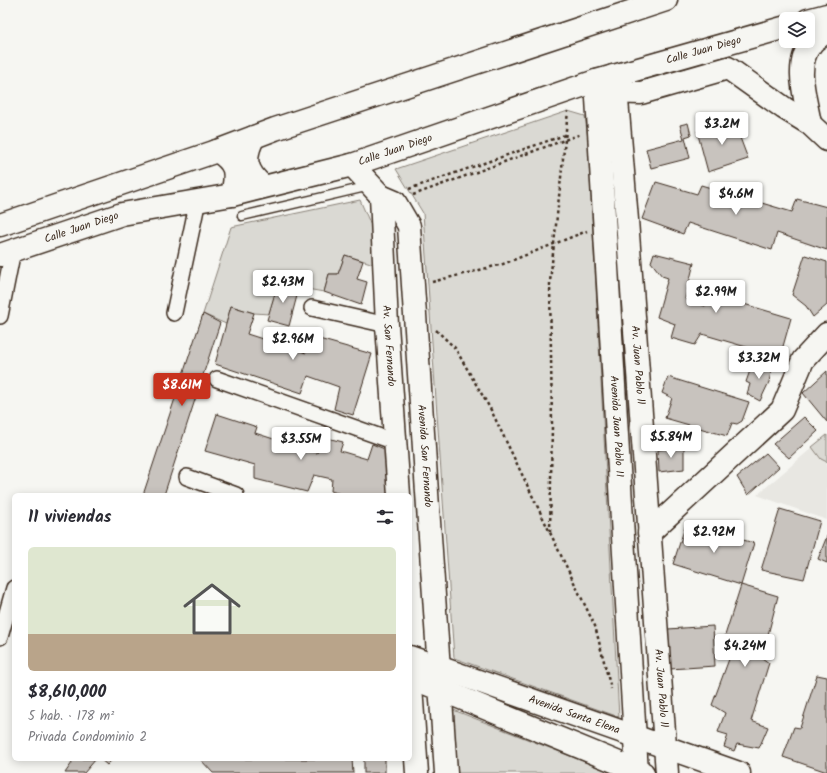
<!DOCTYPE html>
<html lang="es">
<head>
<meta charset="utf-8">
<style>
  body { margin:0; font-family:Kalam,sans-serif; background:#f2f2f3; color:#2b2b33; height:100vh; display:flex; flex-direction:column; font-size:15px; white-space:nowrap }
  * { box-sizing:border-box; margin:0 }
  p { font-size:13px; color:#7c7c81 }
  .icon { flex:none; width:22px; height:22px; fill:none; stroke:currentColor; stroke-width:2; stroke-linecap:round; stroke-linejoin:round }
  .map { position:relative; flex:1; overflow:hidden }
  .panel { position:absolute; left:12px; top:493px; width:400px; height:268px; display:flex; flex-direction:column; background:#fff; border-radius:6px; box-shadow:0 2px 10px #0003 }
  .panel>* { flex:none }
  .controls { position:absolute; left:779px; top:12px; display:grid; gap:8px }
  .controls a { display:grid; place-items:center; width:36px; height:36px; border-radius:6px; background:#fff; box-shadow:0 2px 10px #0003; font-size:20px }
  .price { position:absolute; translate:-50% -34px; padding:0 9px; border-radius:4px; background:#fff; color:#222; font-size:13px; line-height:26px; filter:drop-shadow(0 1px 2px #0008) }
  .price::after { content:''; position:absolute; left:50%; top:24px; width:12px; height:9px; margin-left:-6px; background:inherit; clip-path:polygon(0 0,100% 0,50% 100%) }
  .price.active { background:#c8321e; color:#fff }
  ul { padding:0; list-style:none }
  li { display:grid; align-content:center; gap:8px; height:212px; padding:0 16px }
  li span { display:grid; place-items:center; height:124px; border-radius:6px; color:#555 }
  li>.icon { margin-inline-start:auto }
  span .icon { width:72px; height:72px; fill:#fffc; stroke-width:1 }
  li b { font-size:17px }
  h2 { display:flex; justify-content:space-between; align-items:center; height:48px; padding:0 16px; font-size:17px }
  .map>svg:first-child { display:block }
  .built { fill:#e8e7e2 }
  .grass { fill:#dad9d3; stroke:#8a8278 }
  .building { fill:#c8c3be; stroke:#3b2a1e }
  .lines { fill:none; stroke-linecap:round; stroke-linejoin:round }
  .lane-casing { stroke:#3b2a1e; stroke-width:11 }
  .street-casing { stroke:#3b2a1e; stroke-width:18 }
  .secondary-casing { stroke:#3b2a1e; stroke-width:25 }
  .path { stroke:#3b2a1e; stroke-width:2.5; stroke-dasharray:3 3; stroke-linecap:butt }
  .lane { stroke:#f6f6f2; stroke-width:8 }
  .street { stroke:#f6f6f2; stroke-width:15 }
  .secondary { stroke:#f6f6f2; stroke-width:22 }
  .labels { text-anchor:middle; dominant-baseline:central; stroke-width:3; stroke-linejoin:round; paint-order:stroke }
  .street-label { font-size:11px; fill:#3b2a1e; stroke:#f6f6f2 }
</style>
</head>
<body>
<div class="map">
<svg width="827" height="773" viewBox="0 0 827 773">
  <rect width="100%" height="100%" fill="#f6f6f2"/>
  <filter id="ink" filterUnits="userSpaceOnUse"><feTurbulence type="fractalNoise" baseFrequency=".025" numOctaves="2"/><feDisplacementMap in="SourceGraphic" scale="8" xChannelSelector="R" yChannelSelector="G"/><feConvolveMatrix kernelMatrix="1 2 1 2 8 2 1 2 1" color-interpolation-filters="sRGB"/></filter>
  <g filter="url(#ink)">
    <!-- built -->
    <polygon class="built" points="827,435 827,520 757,495"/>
    <!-- grass -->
    <g class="grass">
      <polygon points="568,111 585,116 588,139 619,717 454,658 423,213 396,169"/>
      <polygon points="360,200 376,237 374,264 345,255 338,274 329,274 324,292 278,284 269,314 254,313 231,306 226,324 203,314 231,227"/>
      <polygon points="827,435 827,462 821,459 812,447"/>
      <polygon points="452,709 456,711 613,773 457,773"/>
    </g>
    <!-- building -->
    <g class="building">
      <polygon points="733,119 748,159 708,172 697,131"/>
      <polygon points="688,123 691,135 685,137 690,158 651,168 646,149 684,139 680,125"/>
      <polygon points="656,182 697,194 701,185 792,212 797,199 827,207 827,250 777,233 772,250 688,223 683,234 642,219"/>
      <polygon points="654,253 694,263 685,299 705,306 710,294 791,318 780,357 702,334 695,345 671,338 675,324 657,317 668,278 662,276 651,262"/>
      <polygon points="345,255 363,261 357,279 367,282 361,305 324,292 329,274 338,274"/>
      <polygon points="805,255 827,262 827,305 813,317 806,306 792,295"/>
      <polygon points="278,283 299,288 289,326 267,320"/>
      <polygon points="231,306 254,313 247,334 306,353 312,337 372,354 353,415 334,409 339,387 308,376 302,393 215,364"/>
      <polygon points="203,314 220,323 164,495 143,495"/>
      <polygon points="753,362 772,367 769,382 760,401 747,394 750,384 746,382"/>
      <polygon points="827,371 827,422 803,393"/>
      <polygon points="668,377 749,402 742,421 737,424 732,423 727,436 665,418 672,398 662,393"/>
      <polygon points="217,414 257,427 255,433 317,453 323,437 343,442 340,451 367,459 372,444 387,450 389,495 344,495 331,491 332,479 314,475 307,492 255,479 255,465 205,451"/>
      <polygon points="804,417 818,431 789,458 773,444"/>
      <polygon points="684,445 684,469 659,472 658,450"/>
      <polygon points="766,453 779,467 748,495 737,477"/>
      <polygon points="780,509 820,521 804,579 761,570"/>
      <polygon points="686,524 754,543 741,585 673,564"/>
      <polygon points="827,536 827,563 818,559"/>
      <polygon points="741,585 778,596 762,658 769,663 751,721 768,727 759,748 737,744 734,751 724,747 728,735 718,732 725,713 712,705 732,651 722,645"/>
      <polygon points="713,626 715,666 670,669 668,629"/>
      <polygon points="817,675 827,677 827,772 783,757 794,727 800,728"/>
      <polygon points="70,759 96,759 84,773 65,773 72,763"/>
      <polygon points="100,759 113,759 107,765"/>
      <polygon points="200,759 352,759 353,773 213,773"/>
      <rect x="364" y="759" width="21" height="14"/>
    </g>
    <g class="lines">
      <defs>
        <polyline id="lane" points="242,216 370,186"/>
        <g id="street">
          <polyline points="312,308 387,325"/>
          <polyline points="174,313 198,200"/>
          <polyline points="0,316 13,250"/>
          <polyline points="217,379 395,442"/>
          <polyline points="187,477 236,495"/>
          <polyline points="0,637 14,588"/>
        </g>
        <g id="secondary">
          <polyline points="808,20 827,15"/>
          <path id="s1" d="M613,76L617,100L627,220L667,773"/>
          <path id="s2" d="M596,81L637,773"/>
          <polyline points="602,92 641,93 728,68 784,108 810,124 827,140"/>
          <path d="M810,124C806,99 793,64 812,43C816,38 822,35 827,32"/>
          <path d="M254,137C243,157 245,171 263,186"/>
          <path d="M217,151C237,163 237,173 232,195"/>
          <path id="s3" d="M352,165L381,196L395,202L409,226L446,773"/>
          <path id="s4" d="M381,196L387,325L399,495"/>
          <polyline points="0,225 217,151 275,129 666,0"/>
          <path id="s5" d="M0,255L122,214L232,195L352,165L596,81L786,27"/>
          <polyline points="649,533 782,410 803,360 827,334"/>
          <path id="s6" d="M410,657L739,773"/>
          <polyline points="410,672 417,773"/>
          <polyline points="410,677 643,773"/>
        </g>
      </defs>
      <!-- lane casing -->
      <use href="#lane" class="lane-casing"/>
      <!-- street casing -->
      <use href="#street" class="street-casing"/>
      <!-- secondary casing -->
      <use href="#secondary" class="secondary-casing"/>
      <!-- path -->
      <g class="path">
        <polyline points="409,189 565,135"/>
        <polyline points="413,195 581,134"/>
        <polyline points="432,282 503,264 587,231"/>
        <polyline points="436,330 455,348 491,410 595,626 611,689"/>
        <polyline points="550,532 552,426 550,282 568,111"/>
      </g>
      <!-- lane -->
      <use href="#lane" class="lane"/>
      <!-- street -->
      <use href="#street" class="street"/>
      <!-- secondary -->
      <use href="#secondary" class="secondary"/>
    </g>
  </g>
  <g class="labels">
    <!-- street labels -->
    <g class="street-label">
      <text stroke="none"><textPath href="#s5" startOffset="734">Calle Juan Diego</textPath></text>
      <text stroke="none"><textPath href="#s5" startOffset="410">Calle Juan Diego</textPath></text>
      <text stroke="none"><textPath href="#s5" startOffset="86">Calle Juan Diego</textPath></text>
      <text stroke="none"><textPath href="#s4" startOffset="150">Av. San Fernando</textPath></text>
      <text stroke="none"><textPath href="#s1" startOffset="290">Av. Juan Pablo ll</textPath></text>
      <text stroke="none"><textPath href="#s2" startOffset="346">Avenida Juan Pablo II</textPath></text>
      <text stroke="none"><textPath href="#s3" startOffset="316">Avenida San Fernando</textPath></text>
      <text stroke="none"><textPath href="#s1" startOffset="614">Av. Juan Pablo ll</textPath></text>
      <text stroke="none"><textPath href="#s6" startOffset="174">Avenida Santa Elena</textPath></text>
    </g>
  </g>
</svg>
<div class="controls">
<a><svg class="icon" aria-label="layers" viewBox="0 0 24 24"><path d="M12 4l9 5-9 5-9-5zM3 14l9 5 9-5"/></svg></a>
</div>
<b class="price" style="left:722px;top:146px">$3.2M</b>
<b class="price" style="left:736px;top:216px">$4.6M</b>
<b class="price" style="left:283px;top:304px">$2.43M</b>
<b class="price" style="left:716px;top:314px">$2.99M</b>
<b class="price" style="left:293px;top:361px">$2.96M</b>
<b class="price" style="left:759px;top:380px">$3.32M</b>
<b class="price active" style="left:182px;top:407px">$8.61M</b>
<b class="price" style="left:671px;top:459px">$5.84M</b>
<b class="price" style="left:301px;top:461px">$3.55M</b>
<b class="price" style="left:714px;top:554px">$2.92M</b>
<b class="price" style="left:745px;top:668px">$4.24M</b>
<section class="panel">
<h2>11 viviendas<svg class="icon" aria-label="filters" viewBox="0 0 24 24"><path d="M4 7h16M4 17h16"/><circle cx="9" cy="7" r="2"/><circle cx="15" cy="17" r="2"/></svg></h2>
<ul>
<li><span style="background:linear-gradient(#dfe7d0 70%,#b9a48a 0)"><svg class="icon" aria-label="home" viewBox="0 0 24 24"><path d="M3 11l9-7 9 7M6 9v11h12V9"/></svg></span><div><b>$8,610,000</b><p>5 hab. · 178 m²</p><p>Privada Condominio 2</p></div></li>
</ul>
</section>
</div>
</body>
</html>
